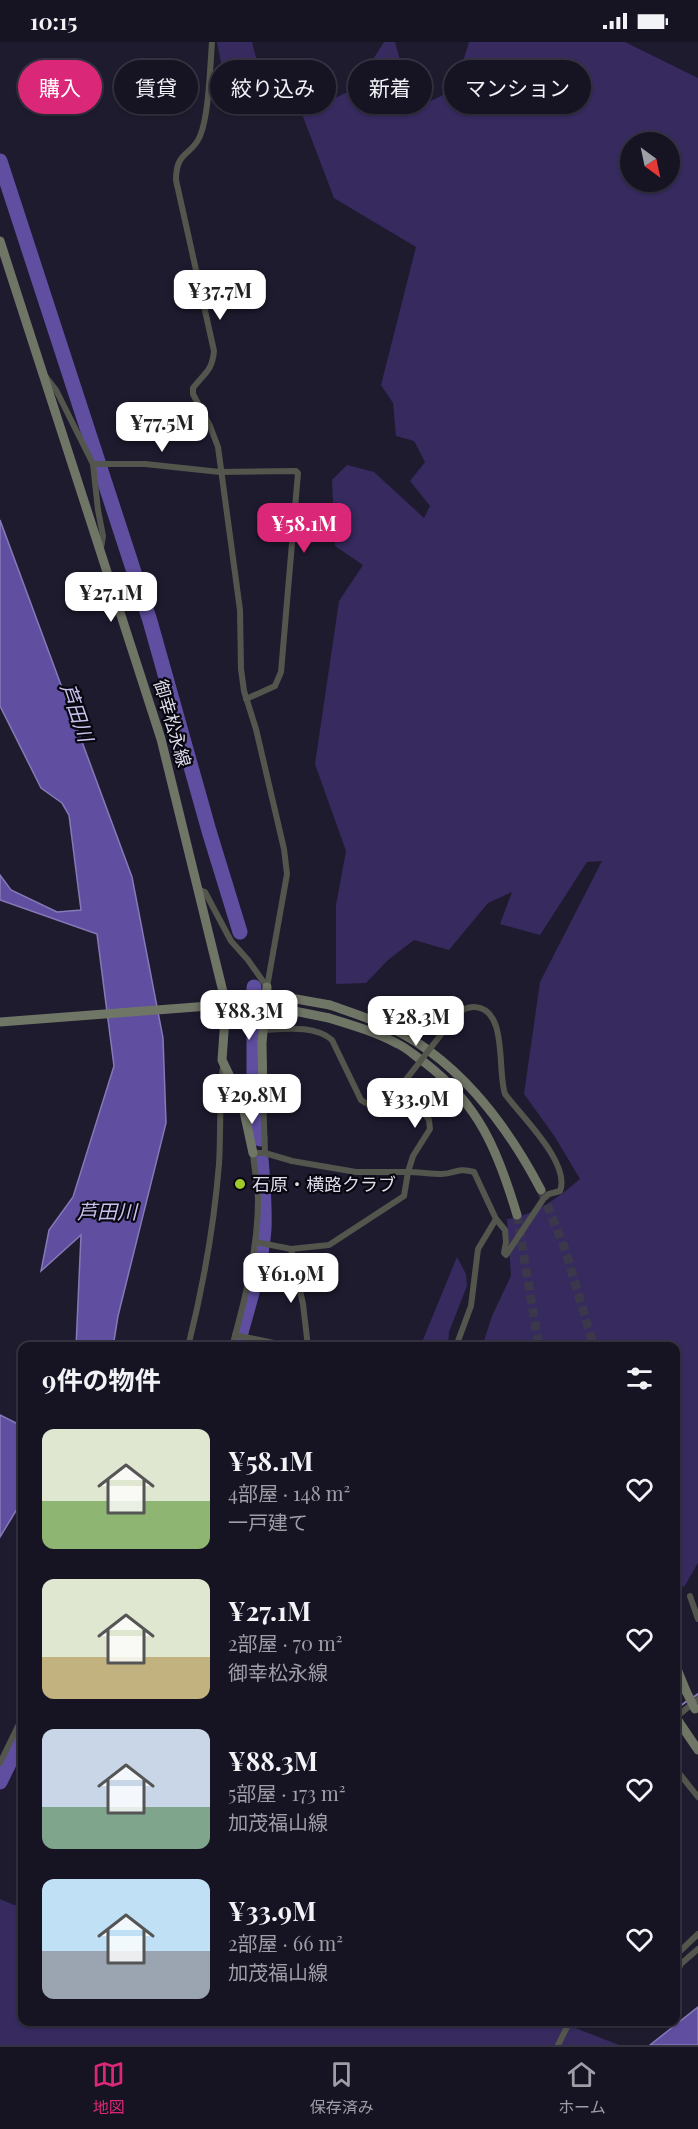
<!DOCTYPE html>
<html lang="ja">
<head>
<meta charset="utf-8">
<style>
  body { margin:0; font-family:"Playfair Display","Noto Sans JP",serif; background:#232130; color:#f1f3f6; height:100vh; display:flex; flex-direction:column; font-size:22px; white-space:nowrap }
  * { box-sizing:border-box; margin:0 }
  p { font-size:20px; color:#9e9ea6 }
  .icon { flex:none; width:33px; height:33px; fill:none; stroke:currentColor; stroke-width:2; stroke-linecap:round; stroke-linejoin:round }
  .map { position:relative; flex:1; overflow:hidden }
  .sheet { position:absolute; left:18px; top:1300px; width:662px; height:684px; display:flex; flex-direction:column; background:#161423; border-radius:12px; box-shadow:0 2px 4px #0004,0 0 0 2px #353341 }
  .sheet>* { flex:none }
  .banner { position:absolute; left:18px; top:18px; width:663px; height:54px; display:flex; gap:12px }
  .needle { width:39px; rotate:147deg }
  .fabs { position:absolute; left:620px; top:90px; display:grid; gap:12px }
  .fabs a { display:grid; place-items:center; width:60px; height:60px; border-radius:50%; background:#161423; box-shadow:0 2px 4px #0004,0 0 0 2px #353341; font-size:30px }
  .price { position:absolute; translate:-50% -51px; padding:0 14px; border-radius:12px; background:#fff; color:#222; font-size:20px; line-height:39px; filter:drop-shadow(0 2px 3px #0008) }
  .price::after { content:''; position:absolute; left:50%; top:36px; width:18px; height:14px; margin-left:-9px; background:inherit; clip-path:polygon(0 0,100% 0,50% 100%) }
  .price.current { background:#db2777; color:#fff }
  ul { padding:0; list-style:none }
  li { display:flex; align-items:center; gap:18px; height:150px; padding:0 24px }
  li span { display:grid; place-items:center; flex:none; width:168px; height:120px; border-radius:12px; color:#555 }
  li>.icon { margin-inline-start:auto }
  span .icon { width:72px; height:72px; fill:#fffc; stroke-width:1 }
  li b { font-size:26px }
  h2 { display:flex; justify-content:space-between; align-items:center; height:72px; padding:0 24px; font-size:26px }
  .tag { padding:0 21px; border-radius:27px; background:#161423; box-shadow:0 2px 4px #0004,0 0 0 2px #353341; font-size:21px; line-height:54px }
  .tag.current { background:#db2777; color:#fff }
  .status { display:flex; justify-content:space-between; align-items:center; height:42px; padding:0 30px; background:#161423; direction:ltr }
  .status svg { height:16px; fill:currentColor }
  .menu { display:flex; justify-content:space-around; align-items:center; height:84px; border-top:2px solid #353341; background:#161423; font-size:16px; color:#9e9ea6 }
  .menu a { display:grid; justify-items:center; gap:3px }
  .menu .current { color:#db2777 }
  .map>svg:first-child { display:block }
  .green { fill:#362a5f; fill-rule:evenodd }
  .water { fill:#604ea1; stroke:#8679b7; stroke-width:1.5 }
  .lines { fill:none; stroke-linecap:round; stroke-linejoin:round }
  .stream { stroke:#8679b7; stroke-width:2 }
  .river { stroke:#604ea1; stroke-width:15 }
  .secondary-tunnel { stroke:#3b384b; stroke-width:9; stroke-dasharray:9 4.5; stroke-linecap:butt }
  .street { stroke:#53564c; stroke-width:6 }
  .secondary { stroke:#707666; stroke-width:9 }
  .street-bridge { stroke:#53564c; stroke-width:6 }
  .secondary-bridge { stroke:#707666; stroke-width:9 }
  .poi-dot { fill:#a0c92c; stroke:#08070f; stroke-width:2 }
  .labels { text-anchor:middle; dominant-baseline:central; stroke-width:4.5; stroke-linejoin:round; paint-order:stroke }
  .street-label { font-size:18px; fill:#dedcea; stroke:#08070f }
  .poi-label { font-size:18px; fill:#dedcea; stroke:#08070f; text-anchor:start }
  .water-label { font-size:20px; font-style:italic; fill:#c7c1ee; stroke:#08070f }
</style>
</head>
<body>
<div class="status"><b>10:15</b><svg viewBox="0 0 49 12"><path d="M0 12V9h3v3zM5 12V6h3v6zM10 12V3h3v9zM15 12V0h3v12zM26 1h20v11H26zM47 4h2v5h-2z"/></svg></div>
<div class="map">
<svg width="698" height="2003" viewBox="0 0 698 2003">
  <rect width="100%" height="100%" fill="#1e1b2f"/>
  <!-- green -->
  <g class="green">
    <polygon points="217,0 252,0 263,43 227,51"/>
    <path d="M384,0H395L405,36L430,59C457,51 461,25 469,0H625L698,36V1521L684,1545L675,1541V1305H482L492,1274L511,1234L507,1177C537,1173 558,1155 580,1137L555,1095L524,1052L540,940L602,819L587,820L540,893L500,882L512,850L488,861L449,908L414,898L388,918L366,941L336,942V863L346,809L315,722L339,559L363,523L335,504L332,438L347,423L374,430L424,476L430,464L410,439L425,420L414,399L396,394L393,361L381,343L416,205L334,156L302,72L354,47ZM630,100H669V140H630Z"/>
    <polygon points="457,1215 466,1232 467,1244 449,1290 448,1305 420,1305"/>
    <polygon points="0,1857 14,1863 22,1862 22,1980 560,1980 619,2003 0,2003"/>
  </g>
  <!-- water -->
  <g class="water">
    <polygon points="0,478 132,835 163,996 166,1081 118,1274 113,1305 76,1305 81,1193 41,1229 49,1188 73,1155 114,1024 97,892 0,858 0,833 11,848 57,870 81,868 69,773 62,761 41,746 0,664"/>
    <polygon points="0,1373 22,1384 22,1459 0,1495"/>
    <polygon points="698,1965 698,2003 650,2003"/>
  </g>
  <g class="lines">
    <!-- stream -->
    <g class="stream">
      <polyline points="692,1656 698,1652"/>
      <polyline points="675,1668 687,1659"/>
    </g>
    <!-- river -->
    <g class="river">
      <polyline points="0,119 150,579 209,789 240,890"/>
      <polyline points="254,1050 254,945"/>
      <polyline points="255,1066 260,1097"/>
      <path d="M237,1305C247,1267 261,1227 264,1187C265,1164 263,1141 261,1117"/>
      <polyline points="0,1740 22,1695"/>
    </g>
    <!-- secondary-tunnel -->
    <g class="secondary-tunnel">
      <polyline points="542,1150 565,1207 594,1305"/>
      <polyline points="517,1173 539,1305"/>
    </g>
    <!-- street -->
    <g class="street">
      <path d="M212,0C210,25 209,73 200,94C192,114 176,108 176,138L214,309C212,330 204,331 193,346V352L210,384L218,405L240,568L241,627L244,649L256,687L284,807L287,832L267,945"/>
      <polyline points="46,335 56,348 93,422 98,468 103,494 101,506"/>
      <polyline points="93,422 145,422 220,430 296,429 298,431 281,630 275,644 246,657"/>
      <polyline points="197,847 205,850 231,899 248,918 267,945"/>
      <path d="M264,988C285,987 315,983 332,998L361,1058C384,1074 394,1051 408,1035"/>
      <path d="M395,1049L425,1072L429,1078L430,1087L413,1114L408,1130C419,1130 430,1132 442,1132C455,1132 457,1125 474,1130L496,1177L505,1188L506,1200L504,1211L506,1213L544,1156L549,1152L560,1149C571,1121 521,1074 505,1052C497,1029 508,967 475,965C460,964 450,979 443,990"/>
      <polyline points="263,1054 265,1111"/>
      <polyline points="291,1207 303,1262 308,1305"/>
      <polyline points="235,1293 293,1305"/>
      <path d="M188,1305C203,1245 214,1184 219,1122C221,1090 219,1057 223,1025"/>
      <path d="M232,1305C245,1257 258,1207 258,1158C258,1142 254,1127 253,1111H265L292,1119L356,1130H408L404,1154L329,1203L291,1207L256,1200"/>
      <polyline points="459,1305 458,1299 471,1264 478,1207 496,1177"/>
      <polyline points="690,1554 698,1577"/>
      <polyline points="675,1676 698,1657"/>
      <polyline points="0,1721 22,1676"/>
      <polyline points="675,1726 698,1755"/>
      <polyline points="680,1924 677,1912 698,1892"/>
      <polyline points="675,1927 698,1907"/>
      <polyline points="558,2003 567,1985 573,1980"/>
    </g>
    <!-- secondary -->
    <g class="secondary">
      <polyline points="0,199 161,697 226,962 222,1018 242,1060 253,1111"/>
      <path d="M330,963C347,969 365,975 382,982C454,1012 506,1081 541,1148"/>
      <path d="M329,976C352,983 376,990 398,1002C407,1006 415,1014 424,1020C479,1062 498,1109 517,1173"/>
      <polyline points="0,980 209,964 249,957"/>
      <polyline points="242,1060 256,1059 263,1054 262,1001 267,945"/>
      <polyline points="675,1622 686,1649"/>
      <polyline points="679,1680 698,1708"/>
    </g>
    <!-- street-bridge -->
    <polyline class="street-bridge" points="408,1035 443,990"/>
    <!-- secondary-bridge -->
    <g class="secondary-bridge">
      <polyline points="249,957 296,957 330,963"/>
      <polyline points="250,968 294,969 329,976"/>
      <polyline points="686,1649 695,1667"/>
      <polyline points="675,1674 679,1680"/>
    </g>
  </g>
  <!-- markers -->
  <circle class="poi-dot" cx="240" cy="1142" r="6"/>
  <g class="labels">
    <!-- street labels -->
    <g class="street-label">
      <text transform="translate(173 681) rotate(74)">御幸松永線</text>
    </g>
    <!-- poi labels -->
    <g class="poi-label">
      <text x="252" y="1142">石原・横路クラブ</text>
    </g>
    <!-- water labels -->
    <g class="water-label">
      <text transform="translate(78 670) rotate(71)">芦田川</text>
      <text x="107" y="1168">芦田川</text>
    </g>
  </g>
</svg>
<div class="fabs">
<a><svg class="needle" viewBox="-14 -14 28 28"><path d="M0-13l5 13h-10z" fill="#e53935"/><path d="M0 13l5-13h-10z" fill="#9e9ea6"/></svg></a>
</div>
<b class="price" style="left:220px;top:279px">¥37.7M</b>
<b class="price" style="left:162px;top:411px">¥77.5M</b>
<b class="price current" style="left:304px;top:512px">¥58.1M</b>
<b class="price" style="left:111px;top:581px">¥27.1M</b>
<b class="price" style="left:249px;top:999px">¥88.3M</b>
<b class="price" style="left:416px;top:1005px">¥28.3M</b>
<b class="price" style="left:252px;top:1083px">¥29.8M</b>
<b class="price" style="left:415px;top:1087px">¥33.9M</b>
<b class="price" style="left:291px;top:1262px">¥61.9M</b>
<div class="banner">
<a class="tag current">購入</a>
<a class="tag">賃貸</a>
<a class="tag">絞り込み</a>
<a class="tag">新着</a>
<a class="tag">マンション</a>
</div>
<section class="sheet">
<h2>9件の物件<svg class="icon" aria-label="filters" viewBox="0 0 24 24"><path d="M4 7h16M4 17h16"/><circle cx="9" cy="7" r="2"/><circle cx="15" cy="17" r="2"/></svg></h2>
<ul>
<li><span style="background:linear-gradient(#dfe7d0 60%,#8fb573 0)"><svg class="icon" aria-label="home" viewBox="0 0 24 24"><path d="M3 11l9-7 9 7M6 9v11h12V9"/></svg></span><div><b>¥58.1M</b><p>4部屋 · 148 m²</p><p>一戸建て</p></div><svg class="icon" aria-label="heart" viewBox="0 0 24 24"><path d="M12 20l-8-8c-3-5 5-10 8-4 3-6 11-1 8 4z"/></svg></li>
<li><span style="background:linear-gradient(#dfe7d0 65%,#c2b280 0)"><svg class="icon" aria-label="home" viewBox="0 0 24 24"><path d="M3 11l9-7 9 7M6 9v11h12V9"/></svg></span><div><b>¥27.1M</b><p>2部屋 · 70 m²</p><p>御幸松永線</p></div><svg class="icon" aria-label="heart" viewBox="0 0 24 24"><path d="M12 20l-8-8c-3-5 5-10 8-4 3-6 11-1 8 4z"/></svg></li>
<li><span style="background:linear-gradient(#c9d6e8 65%,#7fa58c 0)"><svg class="icon" aria-label="home" viewBox="0 0 24 24"><path d="M3 11l9-7 9 7M6 9v11h12V9"/></svg></span><div><b>¥88.3M</b><p>5部屋 · 173 m²</p><p>加茂福山線</p></div><svg class="icon" aria-label="heart" viewBox="0 0 24 24"><path d="M12 20l-8-8c-3-5 5-10 8-4 3-6 11-1 8 4z"/></svg></li>
<li><span style="background:linear-gradient(#bfe0f5 60%,#9aa5b1 0)"><svg class="icon" aria-label="home" viewBox="0 0 24 24"><path d="M3 11l9-7 9 7M6 9v11h12V9"/></svg></span><div><b>¥33.9M</b><p>2部屋 · 66 m²</p><p>加茂福山線</p></div><svg class="icon" aria-label="heart" viewBox="0 0 24 24"><path d="M12 20l-8-8c-3-5 5-10 8-4 3-6 11-1 8 4z"/></svg></li>
</ul>
</section>
</div>
<nav class="menu">
<a class="current"><svg class="icon" aria-label="map" viewBox="0 0 24 24"><path d="M3 6l6-2 6 2 6-2v14l-6 2-6-2-6 2zM9 4v14M15 6v14"/></svg>地図</a>
<a><svg class="icon" aria-label="saved" viewBox="0 0 24 24"><path d="M7 4h10v16l-5-4-5 4z"/></svg>保存済み</a>
<a><svg class="icon" aria-label="home" viewBox="0 0 24 24"><path d="M3 11l9-7 9 7M6 9v11h12V9"/></svg>ホーム</a>
</nav>
</body>
</html>
